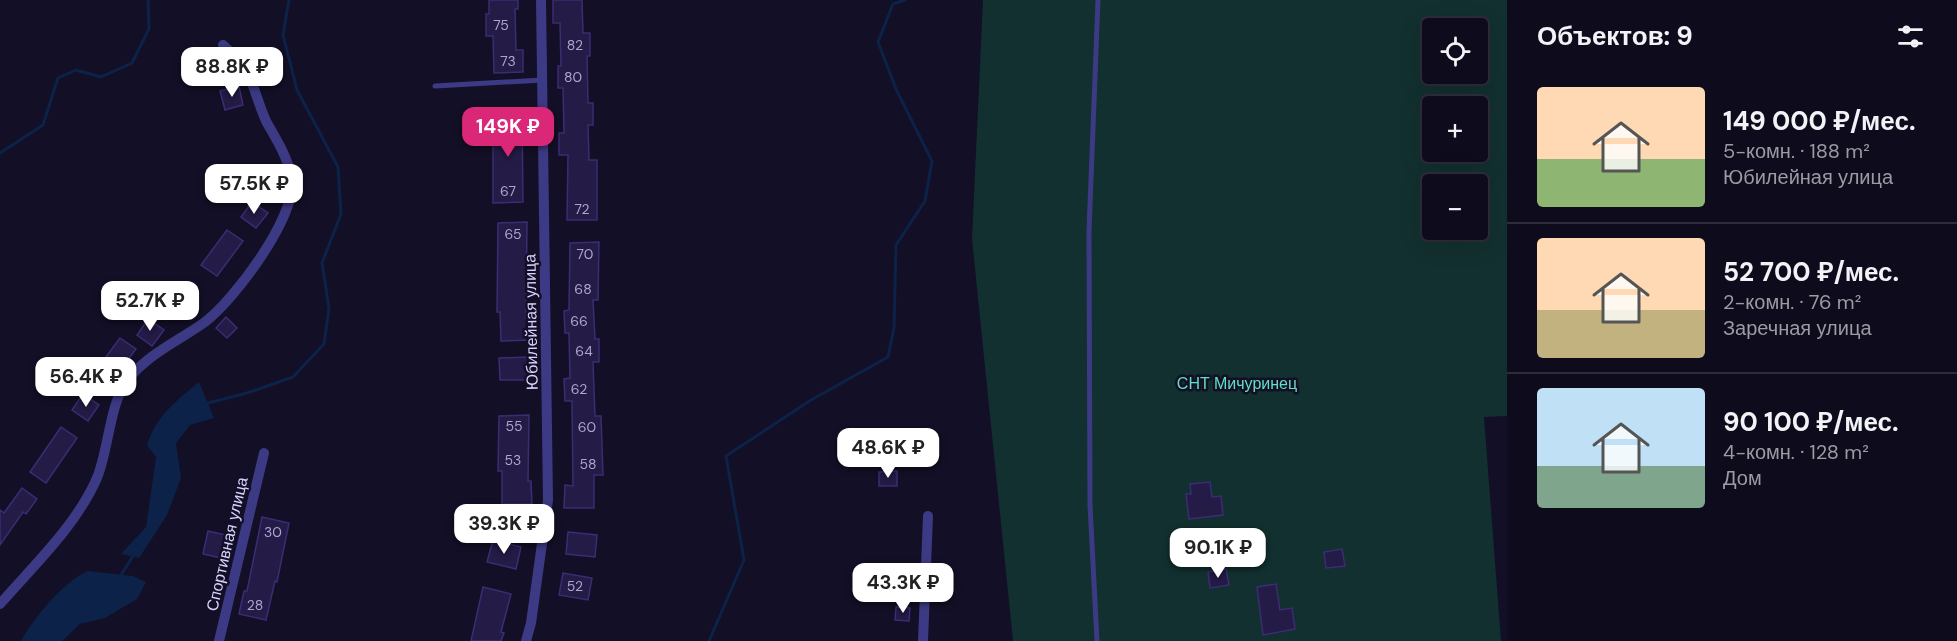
<!DOCTYPE html>
<html lang="ru">
<head>
<meta charset="utf-8">
<style>
  body { margin:0; font-family:"DM Sans",sans-serif; background:#1c1929; color:#f1f3f6; height:100vh; display:flex; flex-direction:column; font-size:22px; white-space:nowrap }
  * { box-sizing:border-box; margin:0 }
  p { font-size:20px; color:#9b9ba3 }
  .icon { flex:none; width:33px; height:33px; fill:none; stroke:currentColor; stroke-width:2; stroke-linecap:round; stroke-linejoin:round }
  .map { position:relative; flex:1; overflow:hidden }
  .panel { display:flex; flex-direction:column; background:#0e0b1c; width:450px }
  .panel>* { flex:none }
  .fabs { position:absolute; left:1422px; top:18px; display:grid; gap:12px }
  .fabs a { display:grid; place-items:center; width:66px; height:66px; border-radius:6px; background:#0e0b1c; box-shadow:0 6px 24px #0002,0 0 0 2px #2e2b3b; font-size:30px }
  .price { position:absolute; translate:-50% -51px; padding:0 14px; border-radius:12px; background:#fff; color:#222; font-size:20px; line-height:39px; filter:drop-shadow(0 2px 3px #0008) }
  .price::after { content:''; position:absolute; left:50%; top:36px; width:18px; height:14px; margin-left:-9px; background:inherit; clip-path:polygon(0 0,100% 0,50% 100%) }
  .price.on { background:#db2777; color:#fff }
  ul { padding:0; list-style:none }
  li { display:flex; align-items:center; gap:18px; height:150px; padding:0 30px }
  li+li { border-top:2px solid #2e2b3b }
  li span { display:grid; place-items:center; flex:none; width:168px; height:120px; border-radius:6px; color:#555 }
  li>.icon { margin-inline-start:auto }
  span .icon { width:72px; height:72px; fill:#fffc; stroke-width:1 }
  li b { font-size:26px }
  h2 { display:flex; justify-content:space-between; align-items:center; height:72px; padding:0 30px; font-size:26px }
  main { display:flex; flex:1; min-height:0 }
  .map>svg:first-child { display:block }
  .green { fill:#12302f; fill-rule:evenodd }
  .water { fill:#0c2248 }
  .lines { fill:none; stroke-linecap:round; stroke-linejoin:round }
  .stream { stroke:#0c2248; stroke-width:3 }
  .building { fill:#241b47; stroke:#3b2d73; stroke-width:1.5 }
  .lane { stroke:#3d3a85; stroke-width:5 }
  .street { stroke:#3d3a85; stroke-width:10 }
  .labels { text-anchor:middle; dominant-baseline:central; stroke-width:5; stroke-linejoin:round; paint-order:stroke }
  .number-label { font-size:14px; fill:#aca6d1 }
  .street-label { font-size:16px; fill:#d9d4ff; stroke:#130f26 }
  .park-label { font-size:16px; fill:#5fe0c0; stroke:#130f26 }
</style>
</head>
<body>
<main>
<div class="map">
<svg width="1507" height="641" viewBox="0 0 1507 641">
  <rect width="100%" height="100%" fill="#130f26"/>
  <!-- green -->
  <path class="green" d="M983,0H1507V416L1484,417L1501,641H1013L972,239ZM1432,28H1478V74H1432ZM1432,106H1478V152H1432ZM1432,184H1478V230H1432Z"/>
  <!-- water -->
  <g class="water">
    <path d="M199,382L214,418L190,425L176,443L181,478L167,515L139,558L121,554L146,527L156,457L147,445C156,416 176,401 199,382Z"/>
    <path d="M87,571L133,576L146,582L137,599L105,618L80,624L62,641H21C34,617 63,583 87,571Z"/>
  </g>
  <g class="lines">
    <!-- stream -->
    <g class="stream">
      <polyline points="0,153 43,125 58,78 76,70 101,77 132,63 149,29 148,0"/>
      <polyline points="204,404 247,393 293,377 324,344 329,308 322,263 341,214 338,167 297,90 283,35 289,0"/>
      <polyline points="121,575 135,553"/>
      <polyline points="709,641 744,560 726,456 811,400 888,357 894,328 896,245 925,201 932,161 896,89 878,42 893,4 905,0"/>
    </g>
  </g>
  <!-- building -->
  <g class="building">
    <polygon points="489,0 518,0 518,9 515,9 516,50 523,50 523,72 494,73 493,36 486,36 486,14 489,14"/>
    <polygon points="553,0 582,0 583,33 590,33 590,56 587,56 588,103 593,103 593,125 588,125 589,160 597,160 597,220 567,220 568,155 559,155 559,133 564,133 563,88 558,88 558,66 561,66 560,23 553,23"/>
    <polygon points="239,86 243,105 225,110 220,91"/>
    <polygon points="493,113 522,113 523,202 493,203"/>
    <polygon points="252,202 268,213 256,228 241,217"/>
    <polygon points="527,222 526,318 530,318 530,340 501,341 500,312 497,312 498,223"/>
    <polygon points="227,230 243,241 217,276 201,265"/>
    <polygon points="599,242 598,300 593,300 595,339 599,339 599,362 593,362 595,416 601,416 603,475 594,475 594,508 564,508 565,485 573,486 572,401 565,401 564,379 570,378 569,333 565,333 564,311 569,310 570,243"/>
    <polygon points="182,284 197,295 186,310 170,300"/>
    <polygon points="226,317 237,328 227,338 216,328"/>
    <polygon points="148,319 164,330 152,346 137,335"/>
    <polygon points="120,338 136,349 106,389 91,377"/>
    <polygon points="528,357 529,380 500,380 499,358"/>
    <polygon points="83,394 99,405 88,421 72,410"/>
    <polygon points="529,415 528,481 531,481 532,504 502,504 502,471 498,471 499,416"/>
    <polygon points="61,427 77,438 46,483 30,472"/>
    <polygon points="897,471 897,486 879,486 879,472"/>
    <polygon points="1210,482 1212,497 1221,496 1223,515 1189,519 1186,494 1191,494 1190,484"/>
    <polygon points="22,488 37,499 26,514 23,512 0,545 0,510 4,513"/>
    <polygon points="262,517 289,523 277,582 275,581 266,620 239,614 244,591 247,591"/>
    <polygon points="208,531 235,537 230,560 203,554"/>
    <polygon points="568,532 597,535 595,557 566,554"/>
    <polygon points="493,540 521,547 516,569 487,562"/>
    <polygon points="1342,549 1345,566 1326,568 1324,552"/>
    <polygon points="1226,569 1229,585 1210,588 1208,572"/>
    <polygon points="563,573 592,578 588,600 559,595"/>
    <polygon points="905,576 906,591 883,592 882,577"/>
    <polygon points="1276,584 1280,610 1292,608 1295,629 1263,635 1257,587"/>
    <polygon points="483,587 511,594 501,632 504,633 501,641 471,641"/>
    <polygon points="896,607 910,608 909,621 895,620"/>
  </g>
  <g class="lines">
    <!-- lane -->
    <g class="lane">
      <polyline points="435,86 543,80"/>
      <polyline points="1097,641 1090,505 1089,231 1098,0"/>
    </g>
    <!-- street -->
    <g class="street">
      <path d="M0,604C34,565 76,526 97,478C108,452 110,404 126,382C147,354 177,342 205,322C234,300 295,219 292,181C290,162 277,140 267,123C258,105 252,75 240,60C235,55 228,50 223,45"/>
      <polyline points="219,641 264,453"/>
      <polyline points="526,641 531,623 548,500 541,0"/>
      <polyline points="923,641 928,516"/>
    </g>
  </g>
  <g class="labels">
    <!-- number labels -->
    <g class="number-label">
      <text x="501" y="25">75</text>
      <text x="575" y="45">82</text>
      <text x="508" y="61">73</text>
      <text x="573" y="77">80</text>
      <text x="508" y="191">67</text>
      <text x="582" y="209">72</text>
      <text x="513" y="234">65</text>
      <text x="585" y="254">70</text>
      <text x="583" y="289">68</text>
      <text x="579" y="321">66</text>
      <text x="584" y="351">64</text>
      <text x="579" y="389">62</text>
      <text x="514" y="426">55</text>
      <text x="587" y="427">60</text>
      <text x="513" y="460">53</text>
      <text x="588" y="464">58</text>
      <text x="273" y="532">30</text>
      <text x="575" y="586">52</text>
      <text x="255" y="605">28</text>
    </g>
    <!-- street labels -->
    <g class="street-label">
      <text transform="translate(531 322) rotate(-91)">Юбилейная улица</text>
      <text transform="translate(227 544) rotate(-77)">Спортивная улица</text>
    </g>
    <!-- park labels -->
    <g class="park-label">
      <text x="1237" y="383">СНТ Мичуринец</text>
    </g>
  </g>
</svg>
<div class="fabs">
<a><svg class="icon" aria-label="locate" viewBox="0 0 24 24"><circle cx="12" cy="12" r="6"/><path d="M12 2v4M12 18v4M2 12h4M18 12h4"/></svg></a>
<a>+</a>
<a>−</a>
</div>
<b class="price" style="left:232px;top:98px">88.8K ₽</b>
<b class="price on" style="left:508px;top:158px">149K ₽</b>
<b class="price" style="left:254px;top:215px">57.5K ₽</b>
<b class="price" style="left:150px;top:332px">52.7K ₽</b>
<b class="price" style="left:86px;top:408px">56.4K ₽</b>
<b class="price" style="left:888px;top:479px">48.6K ₽</b>
<b class="price" style="left:504px;top:555px">39.3K ₽</b>
<b class="price" style="left:1218px;top:579px">90.1K ₽</b>
<b class="price" style="left:903px;top:614px">43.3K ₽</b>
</div>
<section class="panel">
<h2>Объектов: 9<svg class="icon" aria-label="filters" viewBox="0 0 24 24"><path d="M4 7h16M4 17h16"/><circle cx="9" cy="7" r="2"/><circle cx="15" cy="17" r="2"/></svg></h2>
<ul>
<li><span style="background:linear-gradient(#ffd9b3 60%,#8fb573 0)"><svg class="icon" aria-label="home" viewBox="0 0 24 24"><path d="M3 11l9-7 9 7M6 9v11h12V9"/></svg></span><div><b>149 000 ₽/мес.</b><p>5-комн. · 188 m²</p><p>Юбилейная улица</p></div></li>
<li><span style="background:linear-gradient(#ffd9b3 60%,#c2b280 0)"><svg class="icon" aria-label="home" viewBox="0 0 24 24"><path d="M3 11l9-7 9 7M6 9v11h12V9"/></svg></span><div><b>52 700 ₽/мес.</b><p>2-комн. · 76 m²</p><p>Заречная улица</p></div></li>
<li><span style="background:linear-gradient(#bfe0f5 65%,#7fa58c 0)"><svg class="icon" aria-label="home" viewBox="0 0 24 24"><path d="M3 11l9-7 9 7M6 9v11h12V9"/></svg></span><div><b>90 100 ₽/мес.</b><p>4-комн. · 128 m²</p><p>Дом</p></div></li>
</ul>
</section>
</main>
</body>
</html>
